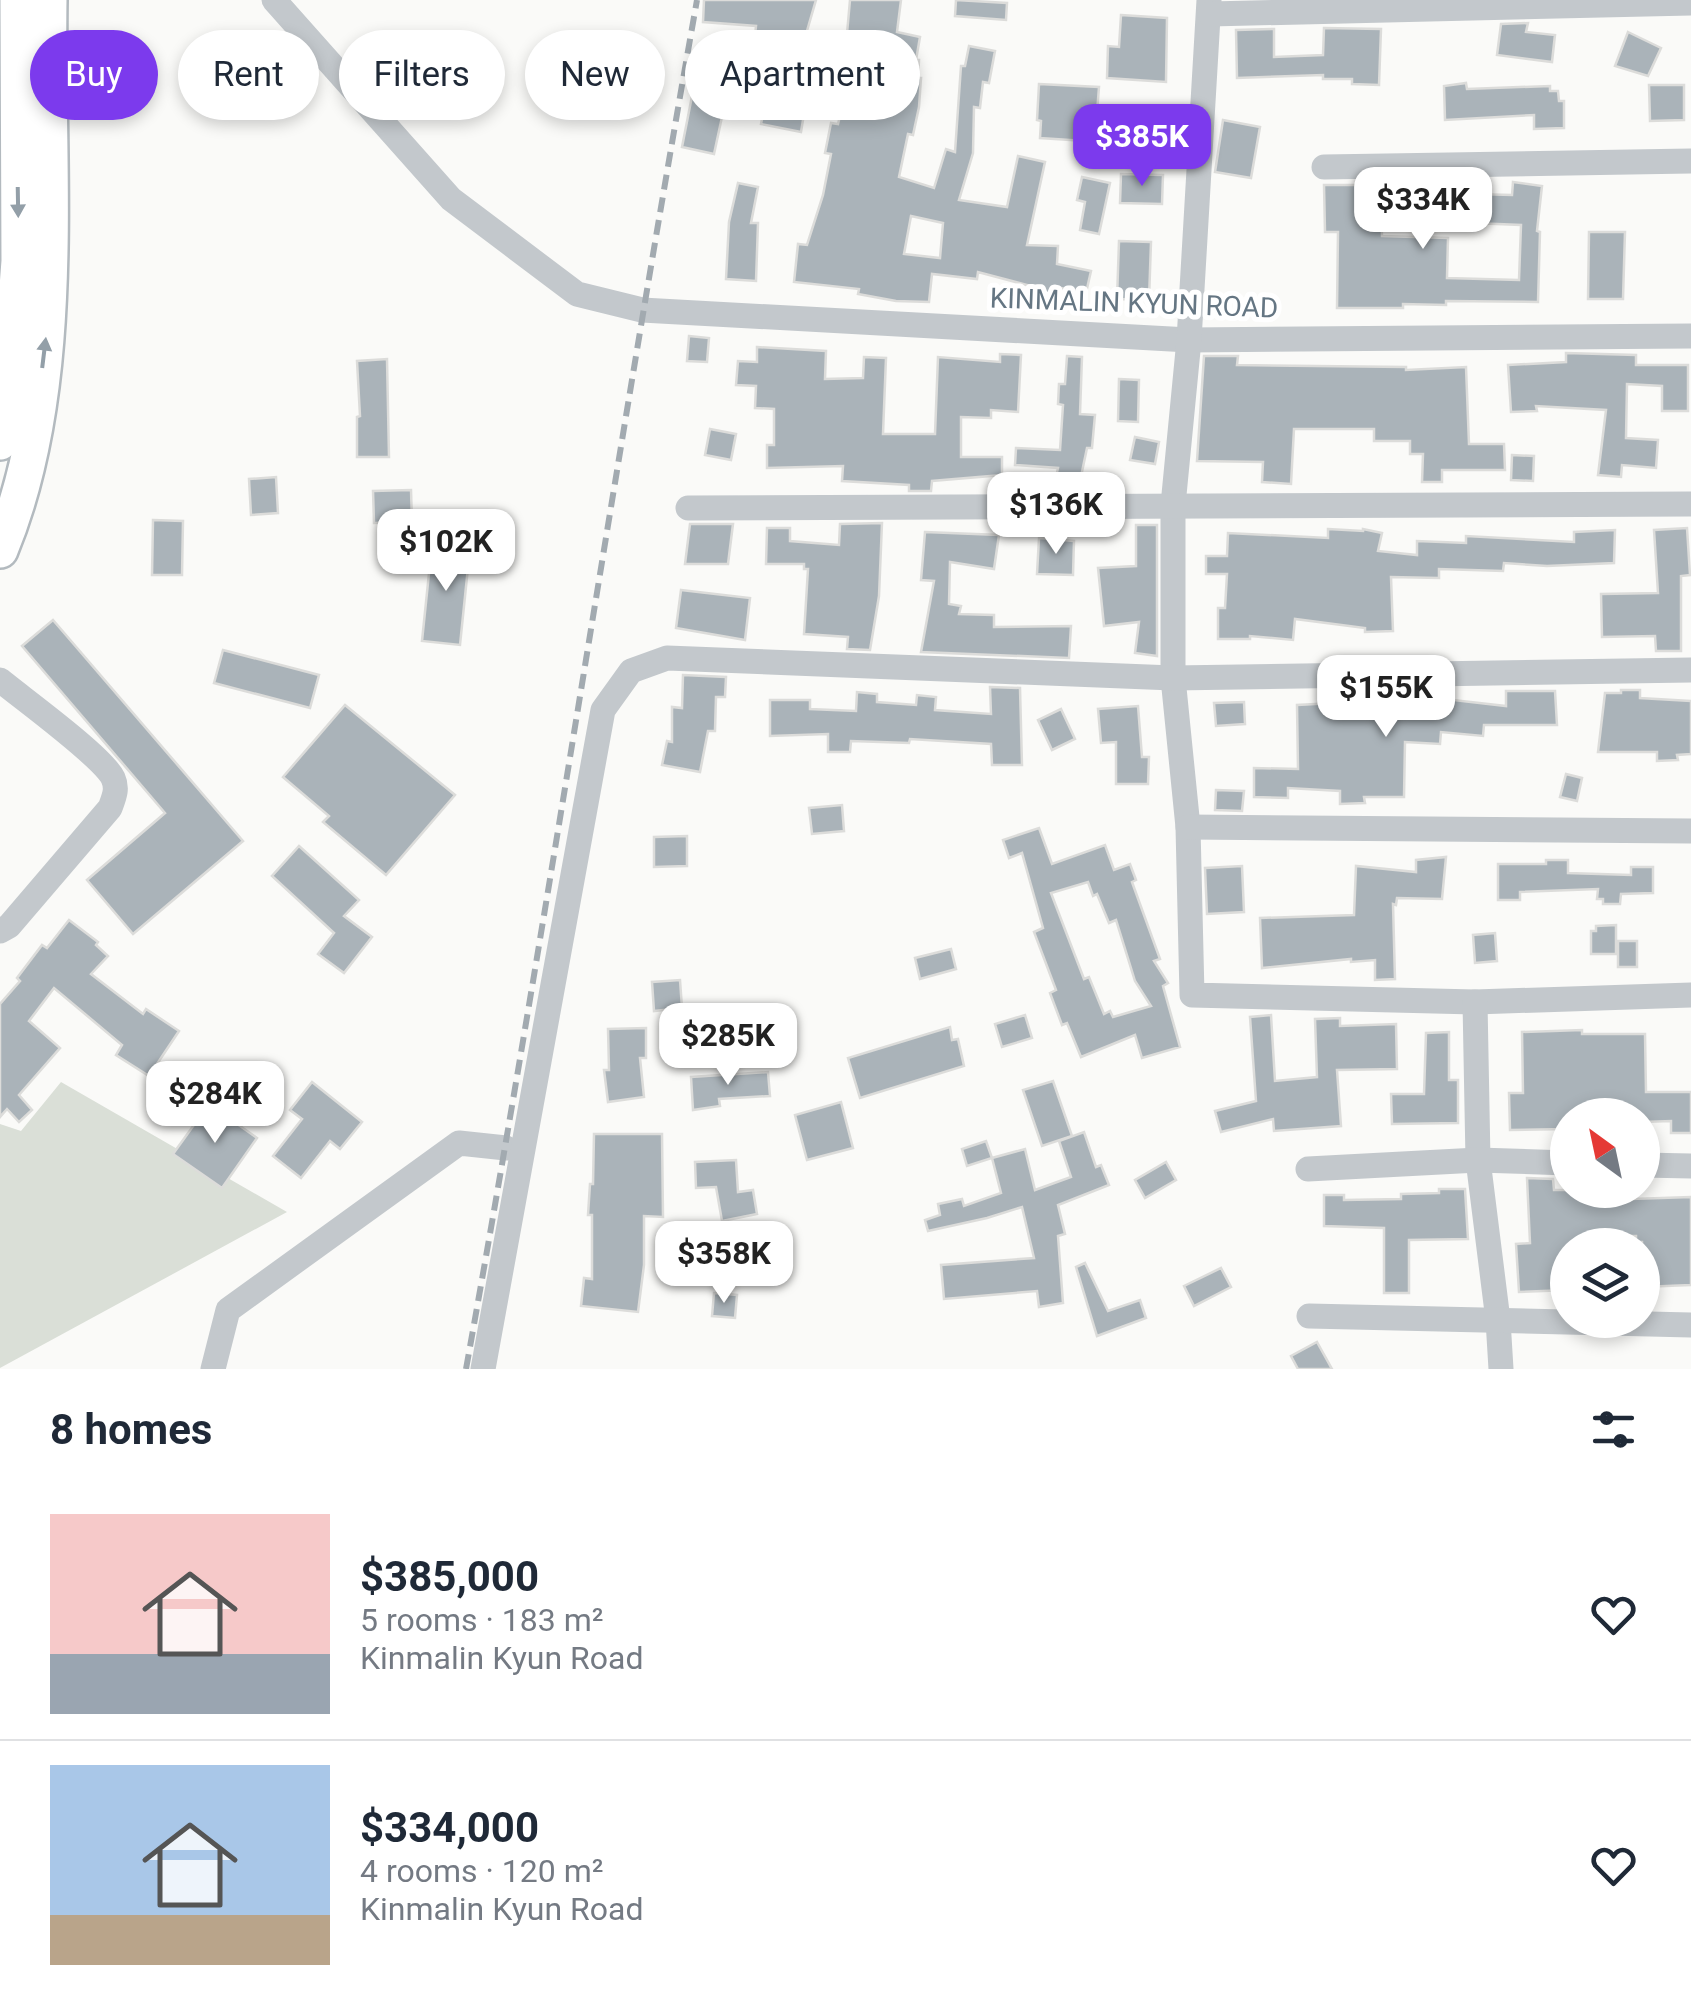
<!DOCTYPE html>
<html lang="en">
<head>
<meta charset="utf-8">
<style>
  body { margin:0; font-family:Roboto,sans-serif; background:#f6f6f7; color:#1f2937; height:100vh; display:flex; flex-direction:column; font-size:38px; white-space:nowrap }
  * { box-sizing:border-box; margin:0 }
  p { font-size:32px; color:#747a83 }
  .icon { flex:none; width:55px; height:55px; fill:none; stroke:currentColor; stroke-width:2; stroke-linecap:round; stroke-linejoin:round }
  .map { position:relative; height:1369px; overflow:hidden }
  .side { display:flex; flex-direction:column; background:#fff; flex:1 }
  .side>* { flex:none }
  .guide { position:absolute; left:30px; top:30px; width:1000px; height:90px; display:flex; gap:20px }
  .needle { width:65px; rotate:327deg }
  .buttons { position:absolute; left:1550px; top:1098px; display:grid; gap:20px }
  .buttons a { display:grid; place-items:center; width:110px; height:110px; border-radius:50%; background:#fff; box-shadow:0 5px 15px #0003; font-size:50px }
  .price { position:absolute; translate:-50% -85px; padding:0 22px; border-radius:20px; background:#fff; color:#222; font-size:32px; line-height:65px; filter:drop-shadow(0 2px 5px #0008) }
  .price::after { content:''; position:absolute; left:50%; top:60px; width:30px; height:22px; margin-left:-15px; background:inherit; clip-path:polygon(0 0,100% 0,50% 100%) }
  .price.current { background:#7c3aed; color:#fff }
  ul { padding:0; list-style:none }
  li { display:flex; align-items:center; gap:30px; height:250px; padding:0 50px }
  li+li { border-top:2px solid #e0e1e3 }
  li span { display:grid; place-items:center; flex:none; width:280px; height:200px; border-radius:0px; color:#555 }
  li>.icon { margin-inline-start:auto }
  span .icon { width:120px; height:120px; fill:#fffc; stroke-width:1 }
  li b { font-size:42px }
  h2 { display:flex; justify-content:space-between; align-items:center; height:120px; padding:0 50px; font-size:42px }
  .chip { padding:0 35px; border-radius:45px; background:#fff; box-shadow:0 5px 15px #0003; font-size:35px; line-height:90px }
  .chip.current { background:#7c3aed; color:#fff }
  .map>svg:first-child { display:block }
  .green { fill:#dadfd7 }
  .building { fill:#aab3b9; stroke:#dcdcda; stroke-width:2.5; fill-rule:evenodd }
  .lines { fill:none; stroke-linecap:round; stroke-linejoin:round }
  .secondary-casing { stroke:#b3babf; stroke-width:40 }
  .street { stroke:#c3c8cc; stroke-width:25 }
  .secondary { stroke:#fff; stroke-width:35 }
  .rail { stroke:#a2aab0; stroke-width:6; stroke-dasharray:15 8; stroke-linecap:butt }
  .oneway { fill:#939fa8 }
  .labels { text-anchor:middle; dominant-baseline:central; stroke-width:10; stroke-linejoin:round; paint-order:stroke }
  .street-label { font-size:28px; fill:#657683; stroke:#fff }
</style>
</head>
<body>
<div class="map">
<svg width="1691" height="1369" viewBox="0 0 1691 1369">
  <rect width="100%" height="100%" fill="#fafaf8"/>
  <!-- green -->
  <polygon class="green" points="61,1082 287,1212 0,1368 0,1124 21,1131"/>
  <!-- building -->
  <g class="building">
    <path d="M704,0H816L802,48L845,56L850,0H901L897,32L920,37L916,60H919L918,78H921L919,107L913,135L908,134L899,177L934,188L946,149L955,152L961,66H965L969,46L995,51L989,83L983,82L980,108L974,107L973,153L959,200L1007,207L1018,156L1045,162L1027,245L1058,246L1057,264L1091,271L1086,293L1056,287V299H1038V288L978,272L977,279L932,274L929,302L896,301L858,294L859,289L794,282L798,244L807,245L823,195L831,154L825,153L831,123L838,124L846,91L809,84L801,132L761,124L769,82L751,79L759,36H755L756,26L703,22ZM911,216L943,223L940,258L904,254Z"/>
    <polygon points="956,0 1007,3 1006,20 955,16"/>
    <polygon points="1121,15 1167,18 1166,82 1107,78 1108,46 1119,47"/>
    <polygon points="1528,23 1526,32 1555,35 1552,62 1497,55 1501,24"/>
    <polygon points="1324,28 1381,29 1379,85 1352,84 1352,79 1323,79 1323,75 1237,78 1236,30 1274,29 1274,57 1323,55"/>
    <polygon points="1628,32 1661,48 1648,76 1615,66"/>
    <polygon points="1466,83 1467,89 1550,86 1550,91 1558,91 1559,101 1564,101 1564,128 1534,129 1534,115 1445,120 1444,86"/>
    <polygon points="1039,84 1099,87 1096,125 1087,124 1085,141 1040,138 1041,121 1037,120"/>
    <polygon points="1649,85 1684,85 1684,120 1650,121"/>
    <polygon points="692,96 725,103 714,154 682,147"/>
    <polygon points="1223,120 1260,127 1251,178 1215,172"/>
    <polygon points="1121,174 1163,175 1162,204 1120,203"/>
    <polygon points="1082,177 1110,183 1099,234 1080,230 1085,202 1077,200"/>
    <polygon points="1513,182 1542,186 1537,231 1540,232 1538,302 1446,301 1446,305 1403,304 1403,308 1337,308 1338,232 1325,232 1324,185 1381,185 1382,236 1448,238 1447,278 1519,280 1521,225 1473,223 1474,194 1512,195"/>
    <polygon points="738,183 758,187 751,223 758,223 756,281 726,279 729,222"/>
    <polygon points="1589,232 1625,232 1623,299 1588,299"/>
    <polygon points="1119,241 1151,242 1149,300 1117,299"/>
    <polygon points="689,336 709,338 707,362 687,361"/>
    <polygon points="757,347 826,351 825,379 863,378 864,357 886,358 883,434 935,434 938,357 1000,362 1000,354 1021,355 1018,412 991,410 991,418 961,417 961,457 1002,457 1002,475 932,481 931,491 909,491 909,485 842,481 843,466 767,468 767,445 774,445 774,409 755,408 756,386 736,385 738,361 757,362"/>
    <polygon points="1566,353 1636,355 1636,365 1688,365 1688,411 1662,411 1662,386 1627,384 1626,438 1658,440 1656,468 1622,465 1621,477 1598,475 1606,410 1536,406 1537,411 1511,412 1508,365 1566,362"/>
    <polygon points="1067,356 1082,357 1080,414 1095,415 1092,448 1087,448 1079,486 1055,481 1058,468 1015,465 1016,448 1060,450 1063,405 1058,404 1059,384 1065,384"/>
    <polygon points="1204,356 1238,356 1237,365 1406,367 1406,370 1466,367 1469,444 1504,444 1505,470 1442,470 1442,482 1422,482 1423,454 1410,454 1410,441 1374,441 1374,429 1294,429 1291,484 1262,482 1263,462 1197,461"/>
    <polygon points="387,359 389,457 357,457 357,417 360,416 357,361"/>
    <polygon points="1119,379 1139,380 1138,422 1118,421"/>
    <polygon points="710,429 736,434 731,460 705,455"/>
    <polygon points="1135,437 1159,442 1155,464 1130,460"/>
    <polygon points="1512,455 1534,456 1533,481 1511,480"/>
    <polygon points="276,477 278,513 251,515 249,479"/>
    <polygon points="411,490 412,522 374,523 373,491"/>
    <polygon points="153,520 183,521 182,575 152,575"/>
    <polygon points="882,523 879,596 870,650 847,649 848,637 804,634 808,569 804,569 804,564 766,564 767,528 790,528 790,541 839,545 840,524"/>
    <polygon points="690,524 733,524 728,564 685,564"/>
    <polygon points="1136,525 1157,525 1157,656 1135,653 1139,622 1104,626 1098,568 1136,566"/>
    <polygon points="1687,528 1690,575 1681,576 1681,651 1656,651 1655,636 1602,637 1601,594 1658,593 1654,530"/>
    <polygon points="1328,529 1363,531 1363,529 1382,533 1378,551 1417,555 1417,541 1466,543 1466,536 1574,542 1574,532 1615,530 1614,563 1547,566 1504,563 1503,571 1439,569 1439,578 1391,577 1393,631 1365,632 1365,628 1295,619 1293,640 1250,636 1250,639 1218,639 1218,608 1225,608 1227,574 1206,574 1206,556 1227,556 1228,533 1328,538"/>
    <polygon points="925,532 999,535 994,569 950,562 949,604 961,606 959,614 994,615 994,627 1071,626 1069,658 921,652 934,581 921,580"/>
    <polygon points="1039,538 1074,541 1073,575 1037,574"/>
    <polygon points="432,544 470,548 460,645 422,641"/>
    <polygon points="681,590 750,598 745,640 676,628"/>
    <polygon points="53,620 243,841 133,934 87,880 165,813 22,646"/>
    <polygon points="223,650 319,675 310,708 214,683"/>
    <polygon points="683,675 726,677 725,697 716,697 715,731 708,731 700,772 662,765 667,741 672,742 672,707 682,708"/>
    <polygon points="990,687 1020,688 1022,765 992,765 991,744 910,739 909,743 851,741 850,752 828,752 828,734 770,736 770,700 810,700 810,709 856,711 857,692 877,694 877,702 916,705 917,695 936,697 935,710 991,714"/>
    <polygon points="1621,690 1640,690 1640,698 1691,701 1691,754 1677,755 1678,760 1657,761 1657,752 1598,752 1605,693 1621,693"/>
    <polygon points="1506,691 1555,691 1557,725 1484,725 1483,736 1441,732 1440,744 1405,742 1404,797 1364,797 1365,803 1340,804 1340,791 1288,788 1288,798 1254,797 1254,768 1298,769 1297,705 1334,703 1335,701 1363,702 1363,698 1414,697 1414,692 1444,693 1444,699 1506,706"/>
    <polygon points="1244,702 1245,724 1216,726 1214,703"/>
    <polygon points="345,705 455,795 386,875 323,822 329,816 283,777"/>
    <polygon points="1138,706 1142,757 1149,757 1148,784 1116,784 1116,742 1101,743 1098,709"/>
    <polygon points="1061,709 1075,739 1052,750 1038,720"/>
    <polygon points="1566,774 1582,778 1577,801 1560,797"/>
    <polygon points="1216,790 1244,791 1242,811 1215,810"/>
    <polygon points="842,805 844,831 812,834 809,808"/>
    <path d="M1039,828L1052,864L1105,845L1114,870L1130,864L1136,880L1132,882L1160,959L1154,961L1168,983L1163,986L1180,1047L1142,1058L1135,1035L1081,1057L1067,1023L1062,1025L1050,993L1056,990L1034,932L1043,928L1022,853L1009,858L1003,840ZM1088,882L1093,896L1097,894L1109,923L1116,920L1135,981L1151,1006L1113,1017L1110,1011L1104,1014L1089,977L1084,979L1051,893Z"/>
    <polygon points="687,836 687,866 654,867 654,837"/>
    <polygon points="299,846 359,900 344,916 372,937 344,973 318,954 334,933 272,876"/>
    <polygon points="1446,857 1442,899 1397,898 1396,905 1393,904 1395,979 1375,980 1375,960 1351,962 1351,959 1262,968 1260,918 1354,915 1356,866 1416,872 1416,860"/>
    <polygon points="1546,860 1568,860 1568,873 1631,875 1631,867 1653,867 1653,893 1621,894 1620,904 1603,904 1603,899 1597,899 1598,889 1520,892 1520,900 1498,900 1498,864 1546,864"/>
    <polygon points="1242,866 1244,912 1207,914 1205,868"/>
    <polygon points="69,920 98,942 96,945 108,956 91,974 143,1014 146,1009 179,1031 149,1076 116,1055 122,1045 54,988 29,1021 60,1048 19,1095 32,1110 19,1122 7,1109 0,1117 0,1004 20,981 17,978 42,945 47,948"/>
    <polygon points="1616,925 1616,954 1591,954 1591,931 1596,931 1596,926"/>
    <polygon points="1495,933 1497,961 1475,963 1473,935"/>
    <rect x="1618" y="941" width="19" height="26"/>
    <polygon points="951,949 956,969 920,979 915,958"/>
    <polygon points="680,980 682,1008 654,1011 652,982"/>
    <polygon points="1025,1015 1032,1038 1002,1047 995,1024"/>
    <polygon points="1271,1015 1275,1081 1317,1077 1315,1019 1340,1018 1340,1026 1396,1024 1397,1069 1337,1070 1341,1126 1274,1131 1273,1119 1221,1132 1215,1111 1256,1101 1250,1017"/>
    <polygon points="950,1027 952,1040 958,1039 964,1066 860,1098 848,1058"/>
    <polygon points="646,1028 646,1058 640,1058 644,1097 608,1102 604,1070 609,1070 608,1029"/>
    <polygon points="1582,1030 1582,1034 1645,1034 1646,1092 1691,1092 1691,1133 1671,1133 1671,1121 1642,1122 1642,1115 1568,1115 1568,1129 1510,1130 1509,1093 1523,1093 1522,1032"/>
    <polygon points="1449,1032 1449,1080 1458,1080 1458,1123 1392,1124 1391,1094 1424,1094 1426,1033"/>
    <polygon points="768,1072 770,1096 719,1099 720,1106 693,1110 691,1077"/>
    <polygon points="1053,1081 1072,1136 1042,1146 1023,1090"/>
    <polygon points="312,1082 362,1122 340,1149 330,1141 301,1178 273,1156 302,1119 290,1110"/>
    <polygon points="841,1102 853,1148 807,1160 795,1115"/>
    <polygon points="209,1104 257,1138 222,1188 173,1154"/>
    <polygon points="1084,1132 1096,1167 1101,1165 1109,1185 1058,1205 1065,1234 1058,1236 1063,1303 1039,1307 1037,1291 944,1299 941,1265 1034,1258 1022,1207 987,1218 928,1231 925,1220 940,1215 938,1204 962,1199 964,1206 1001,1193 992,1158 1025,1149 1035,1190 1071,1177 1059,1141"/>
    <polygon points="594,1134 662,1134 663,1217 644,1216 644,1265 638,1312 581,1306 584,1278 592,1279 592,1215 588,1215 590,1184 593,1184"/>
    <polygon points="986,1141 992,1158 967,1166 962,1149"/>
    <polygon points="736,1160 738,1192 753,1190 757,1214 722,1221 716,1187 696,1188 695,1162"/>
    <polygon points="1166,1162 1176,1180 1145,1198 1135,1180"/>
    <polygon points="1527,1178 1553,1179 1554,1190 1612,1190 1612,1196 1632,1195 1632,1199 1691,1197 1691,1285 1642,1287 1642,1242 1636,1242 1636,1236 1600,1236 1600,1245 1568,1245 1568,1290 1519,1292 1516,1244 1530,1243"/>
    <polygon points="1439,1189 1465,1189 1468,1239 1409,1240 1409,1293 1384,1293 1384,1228 1324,1226 1324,1195 1344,1195 1344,1200 1401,1199 1401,1194 1439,1193"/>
    <polygon points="1085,1263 1108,1311 1140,1300 1146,1318 1097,1336 1076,1267"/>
    <polygon points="1221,1268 1231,1287 1194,1306 1184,1286"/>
    <polygon points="714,1293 737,1295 735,1318 712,1316"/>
    <polygon points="1317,1342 1332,1369 1298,1369 1291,1356"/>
  </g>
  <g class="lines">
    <defs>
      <g id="secondary">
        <polyline points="0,442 9,394 19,261 18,0"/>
        <path d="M0,550C69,384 46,177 49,0"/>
      </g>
    </defs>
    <!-- secondary casing -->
    <use href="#secondary" class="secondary-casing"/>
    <!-- street -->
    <g class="street">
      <polyline points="274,0 451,199 577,294 642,310 1189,340 1691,336"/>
      <polyline points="1209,0 1189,340 1173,505 1173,678 1188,827 1192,995 1475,1002 1691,995"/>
      <polyline points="1210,14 1691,3"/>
      <polyline points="1324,167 1691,161"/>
      <polyline points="688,508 1691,504"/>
      <path d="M0,680C23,699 102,756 113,778C118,789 114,797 110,808L9,926L0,931"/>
      <polyline points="1188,827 1691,831"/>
      <polyline points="1475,1002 1478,1160 1498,1320 1501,1369"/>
      <polyline points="1642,1165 1691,1166"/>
      <polyline points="1308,1169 1478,1160 1568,1163"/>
      <polyline points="1309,1316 1691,1325"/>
      <polyline points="213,1369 228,1310 459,1143 506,1148"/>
      <polyline points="483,1369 603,710 631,671 667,658 1173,678 1691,670"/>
    </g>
    <!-- secondary -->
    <use href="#secondary" class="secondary"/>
    <!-- rail -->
    <path class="rail" d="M466,1369C548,914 616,456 697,0"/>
  </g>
  <!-- one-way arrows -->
  <defs><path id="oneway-solid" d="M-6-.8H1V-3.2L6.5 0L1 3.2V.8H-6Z" transform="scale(2.5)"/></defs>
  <g class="oneway">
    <use href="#oneway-solid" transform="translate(18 202) rotate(89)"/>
    <use href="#oneway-solid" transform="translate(44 353) rotate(-83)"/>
  </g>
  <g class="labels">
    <!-- street labels -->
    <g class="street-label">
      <text transform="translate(1134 303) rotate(2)">KINMALIN KYUN ROAD</text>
    </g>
  </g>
</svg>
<div class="buttons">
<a><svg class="needle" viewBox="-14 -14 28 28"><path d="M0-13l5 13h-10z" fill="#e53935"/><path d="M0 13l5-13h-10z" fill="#747a83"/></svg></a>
<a><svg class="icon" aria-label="layers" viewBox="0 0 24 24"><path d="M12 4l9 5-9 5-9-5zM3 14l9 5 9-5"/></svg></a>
</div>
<b class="price current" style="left:1142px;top:189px">$385K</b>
<b class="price" style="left:1423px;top:252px">$334K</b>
<b class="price" style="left:1056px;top:557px">$136K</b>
<b class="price" style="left:446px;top:594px">$102K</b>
<b class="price" style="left:1386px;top:740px">$155K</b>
<b class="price" style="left:728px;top:1088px">$285K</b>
<b class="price" style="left:215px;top:1146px">$284K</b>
<b class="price" style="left:724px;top:1306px">$358K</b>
<div class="guide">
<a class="chip current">Buy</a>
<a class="chip">Rent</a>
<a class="chip">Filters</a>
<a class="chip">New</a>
<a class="chip">Apartment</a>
</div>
</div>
<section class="side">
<h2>8 homes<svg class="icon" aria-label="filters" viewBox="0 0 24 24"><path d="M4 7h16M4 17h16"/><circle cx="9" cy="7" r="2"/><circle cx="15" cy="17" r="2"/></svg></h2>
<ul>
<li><span style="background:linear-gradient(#f6c9c9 70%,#9aa5b1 0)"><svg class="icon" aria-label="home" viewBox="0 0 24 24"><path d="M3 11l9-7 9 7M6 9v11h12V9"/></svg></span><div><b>$385,000</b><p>5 rooms · 183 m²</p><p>Kinmalin Kyun Road</p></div><svg class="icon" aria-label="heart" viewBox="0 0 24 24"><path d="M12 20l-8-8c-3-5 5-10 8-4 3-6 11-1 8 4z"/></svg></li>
<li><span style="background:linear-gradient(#a9c7e8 75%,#b9a48a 0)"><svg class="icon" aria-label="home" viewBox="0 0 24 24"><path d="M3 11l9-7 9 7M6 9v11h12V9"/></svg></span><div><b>$334,000</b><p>4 rooms · 120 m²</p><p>Kinmalin Kyun Road</p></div><svg class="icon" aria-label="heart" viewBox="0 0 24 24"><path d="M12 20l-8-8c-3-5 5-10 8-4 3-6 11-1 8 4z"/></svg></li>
</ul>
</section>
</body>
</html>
